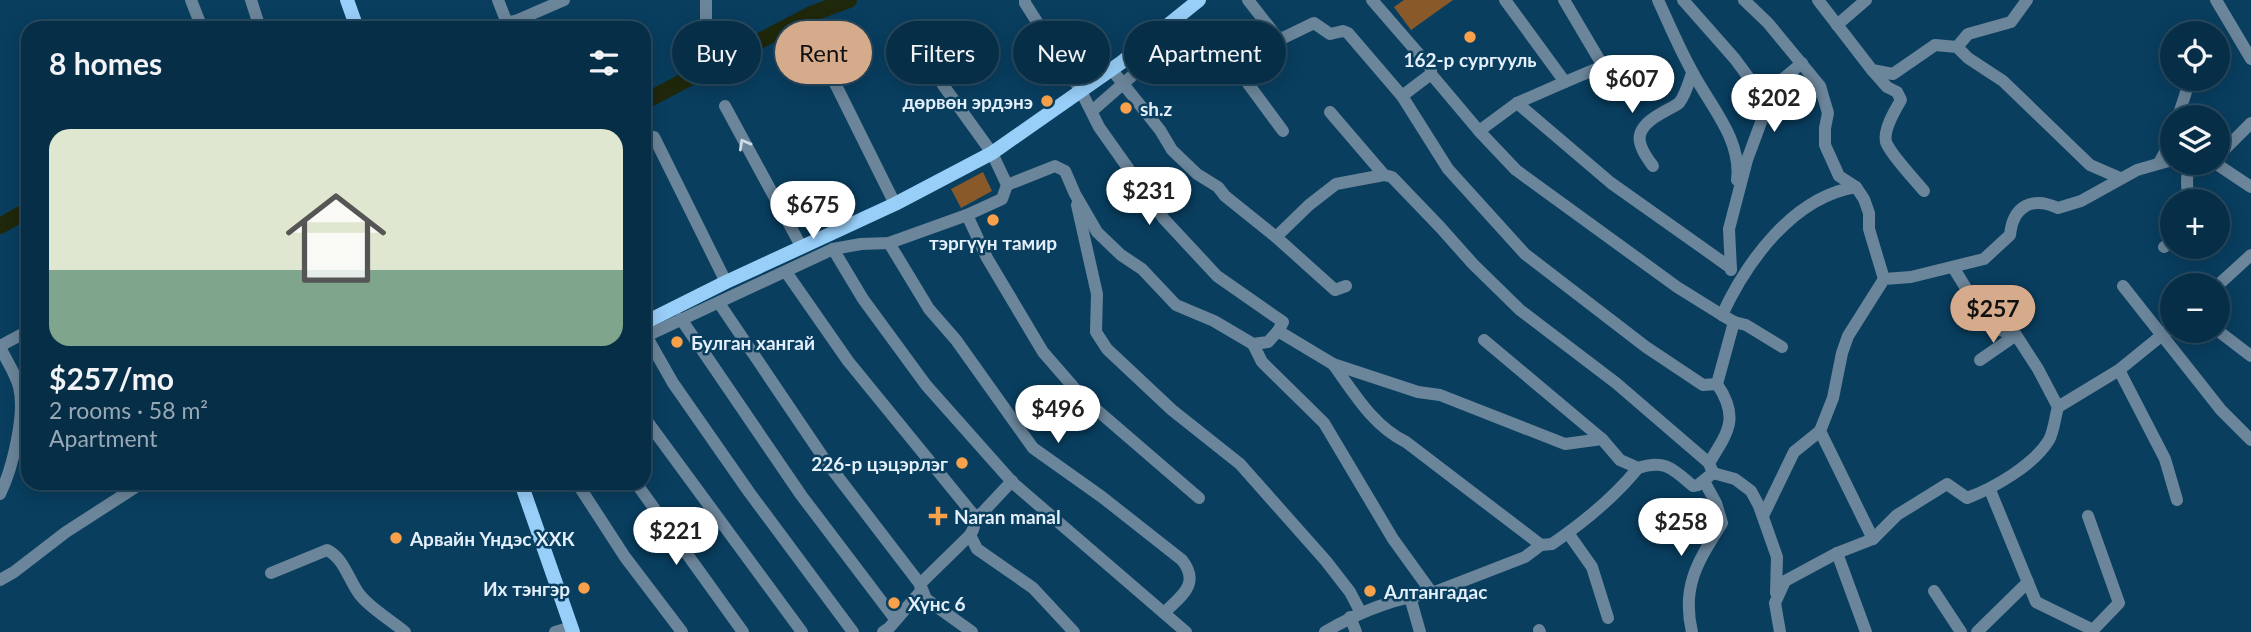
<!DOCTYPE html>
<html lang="en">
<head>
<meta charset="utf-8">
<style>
  body { margin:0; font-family:Lato,sans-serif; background:#10364e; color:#f1f3f6; height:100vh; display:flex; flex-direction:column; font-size:26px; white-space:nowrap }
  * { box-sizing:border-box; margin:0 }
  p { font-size:23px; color:#98a8b4 }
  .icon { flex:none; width:38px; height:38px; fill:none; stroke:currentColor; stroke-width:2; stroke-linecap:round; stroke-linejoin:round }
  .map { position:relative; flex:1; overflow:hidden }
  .panel { position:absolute; left:21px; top:21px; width:630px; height:469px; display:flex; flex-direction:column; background:#072e47; border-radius:21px; box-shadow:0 4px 18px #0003,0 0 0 2px #284a60 }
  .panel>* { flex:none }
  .guide { position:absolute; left:672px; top:21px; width:665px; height:63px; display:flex; gap:14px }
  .buttons { position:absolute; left:2160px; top:21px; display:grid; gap:14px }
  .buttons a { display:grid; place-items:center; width:70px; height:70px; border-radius:50%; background:#072e47; box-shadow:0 4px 18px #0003,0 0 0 2px #284a60; font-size:35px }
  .price { position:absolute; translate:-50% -60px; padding:0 16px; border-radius:24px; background:#fff; color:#222; font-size:23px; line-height:46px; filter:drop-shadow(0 2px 4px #0008) }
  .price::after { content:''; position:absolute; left:50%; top:42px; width:21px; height:16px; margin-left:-10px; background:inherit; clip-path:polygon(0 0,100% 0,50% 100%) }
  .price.active { background:#d6ab8b; color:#111 }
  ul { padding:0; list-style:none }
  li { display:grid; align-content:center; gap:14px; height:371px; padding:0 28px }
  li span { display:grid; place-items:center; height:217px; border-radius:21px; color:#555 }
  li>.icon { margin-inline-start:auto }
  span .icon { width:126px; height:126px; fill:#fffc; stroke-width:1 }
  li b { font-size:30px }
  h2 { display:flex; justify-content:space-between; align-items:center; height:84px; padding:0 28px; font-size:30px }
  .tag { padding:0 24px; border-radius:32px; background:#072e47; box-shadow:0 4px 18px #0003,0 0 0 2px #284a60; font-size:24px; line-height:63px }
  .tag.active { background:#d6ab8b; color:#111 }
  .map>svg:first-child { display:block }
  .green { fill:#8a5929 }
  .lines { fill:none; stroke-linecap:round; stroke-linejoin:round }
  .river { stroke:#20280b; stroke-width:16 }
  .minor { stroke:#6b859a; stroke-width:12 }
  .major { stroke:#98cff9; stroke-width:14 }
  .oneway { stroke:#cbdae7 }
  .poi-dot { fill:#f8a14a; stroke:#093e5f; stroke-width:2.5 }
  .labels { text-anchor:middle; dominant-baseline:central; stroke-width:5; stroke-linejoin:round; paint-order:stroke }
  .poi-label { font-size:19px; font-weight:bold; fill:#e3effa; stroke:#093e5f; text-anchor:start }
</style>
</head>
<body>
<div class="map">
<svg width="2251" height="632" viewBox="0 0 2251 632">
  <rect width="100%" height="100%" fill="#093e5f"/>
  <!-- green -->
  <g class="green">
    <polygon points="1404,0 1453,0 1411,30 1394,7"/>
    <polygon points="983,172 992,191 961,208 951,189"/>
  </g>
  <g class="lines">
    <!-- river -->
    <g class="river">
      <polyline points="644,102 811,14 849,0"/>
      <polyline points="0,226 28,210"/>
    </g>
    <!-- minor -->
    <g class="minor">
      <polyline points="191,0 202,28"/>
      <polyline points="251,0 260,28"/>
      <polyline points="498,0 507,23 518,20 564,0"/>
      <polyline points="706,0 706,23"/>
      <polyline points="1025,0 1025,3 1081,91 1099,127 1164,219 1217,276 1283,322 1278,331"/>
      <polyline points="1248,0 1277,37 1283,38 1314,23 1330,34 1343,31 1348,33 1402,96 1448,169 1525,254 1646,347 1703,385 1717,384"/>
      <polyline points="1372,0 1431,68 1431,74 1479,131 1516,170 1677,287 1722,315"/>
      <polyline points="1505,0 1565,82 1603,66 1564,0"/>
      <path d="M1658,0C1669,24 1680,50 1693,73C1711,107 1742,140 1737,180"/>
      <polyline points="1683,0 1735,59 1768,104"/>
      <polyline points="1744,0 1768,23 1820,86 1828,113 1825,128 1825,145 1839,176 1856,187 1864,199 1869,213 1869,229 1884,279"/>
      <polyline points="1818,0 1872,70 1893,74 1935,45 1957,47 1968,58 2003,81 2090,165 2120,178"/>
      <polyline points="2216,0 2251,59"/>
      <polyline points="1837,25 1866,0"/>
      <polyline points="811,35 895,204"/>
      <polyline points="1957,47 1968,34 2011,22 2027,0"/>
      <polyline points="1112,70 1160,130 1172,150 1197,174 1218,187 1225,196 1276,237 1309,205 1336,184 1384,175 1392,177 1440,227 1473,264 1520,310 1616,383 1709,463"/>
      <path d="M1872,70L1887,87L1897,92L1901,100C1895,110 1883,130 1886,142C1890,154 1915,180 1924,191"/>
      <polyline points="1402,96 1431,74"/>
      <polyline points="1517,103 1565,82"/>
      <polyline points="725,106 801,246"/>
      <polyline points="1092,111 1157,54 1202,28 1210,32 1283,131"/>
      <polyline points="1330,112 1384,175"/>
      <polyline points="2178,117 2186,92"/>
      <polyline points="1479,131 1517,103 1611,183 1731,268"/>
      <polyline points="654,137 726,282"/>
      <polyline points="2217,157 2251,123"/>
      <polyline points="2159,163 2172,139"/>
      <path d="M2190,163C2186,177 2186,187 2190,201"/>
      <polyline points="2215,163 2251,187"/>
      <path d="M1653,166C1636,144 1632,130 1660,114C1666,110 1674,107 1679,103C1685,96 1689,82 1692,73"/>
      <path d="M1007,185L1055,166L1065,171L1075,194L1097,232L1121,255L1142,269L1176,305L1214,321L1253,344L1268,342L1278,331L1333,364L1418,392L1440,395L1565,444L1602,439L1620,460L1638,468C1665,459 1673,469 1693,486L1698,485L1713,473L1709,463C1728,432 1740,418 1717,384L1734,322L1722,315C1747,261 1793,197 1856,187"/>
      <polyline points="1077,205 1097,294 1096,332 1107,349 1172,410 1240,464 1326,561 1350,592 1361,613"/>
      <polyline points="967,215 987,258 1043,352 1083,398 1199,498"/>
      <polyline points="1276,237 1335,290 1346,286"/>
      <path d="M889,243L929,309L956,340L1033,448L1102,497L1182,560C1201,584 1181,596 1164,613"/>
      <polyline points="2164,247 2172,241"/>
      <polyline points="833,249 863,299 926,385 1013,483 1186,632"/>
      <polyline points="1953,267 1975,303 2000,330 2016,335 2038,369 2058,407"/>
      <polyline points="1731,270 1729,229 1747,160 1770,98 1778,83 1802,63"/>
      <path d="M786,272L848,361L972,513C976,521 975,528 970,535L977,549L1033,588L1074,632"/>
      <polyline points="2123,286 2221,410 2251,440"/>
      <polyline points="2217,286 2251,255"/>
      <polyline points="719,303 825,460 920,584 926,599 972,632"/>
      <polyline points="681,319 801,495 895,619"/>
      <polyline points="1734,322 1746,325 1782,347"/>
      <polyline points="2217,330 2251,356"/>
      <polyline points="644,332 673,383 749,492 853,632"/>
      <polyline points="644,337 833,249 861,244 889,243 967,215 1002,199 1007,185 992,153 943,85 917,31"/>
      <polyline points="1484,340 1602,439"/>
      <polyline points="1253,344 1262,362 1324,423 1393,539 1432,593"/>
      <polyline points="0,346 28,331"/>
      <path d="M0,347C6,360 16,374 19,387C26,414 12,470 0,494"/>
      <polyline points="1980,360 2016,335"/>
      <path d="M1333,364C1354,393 1373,426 1406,442L1541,545"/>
      <polyline points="2119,370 2165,459 2177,500"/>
      <polyline points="644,417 802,632"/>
      <polyline points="1713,473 1735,479 1751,491 1759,506 1777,557 1776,593"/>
      <polyline points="577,483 625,557 682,632"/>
      <polyline points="636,483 743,632"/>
      <polyline points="1990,490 2036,602 2093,630 2119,603 2088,516"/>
      <polyline points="1763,516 1794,452 1820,431"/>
      <polyline points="974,517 982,513 1012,481"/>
      <polyline points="1568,533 1592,567 1608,618"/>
      <path d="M1873,539L1820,431L1833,398L1842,353L1848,336L1884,279L1911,277L1984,259L2010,235C2013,206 2032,196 2058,208L2081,201L2137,170L2172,160"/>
      <polyline points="1837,553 1866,632"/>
      <path d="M271,573L327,550C344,558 349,581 360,595C370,608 392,621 405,632"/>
      <polyline points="0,580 14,572 66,532 142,483"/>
      <polyline points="1934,591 1961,632"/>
      <polyline points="1410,597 1420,632"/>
      <polyline points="1350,617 1356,632"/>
      <polyline points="1539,630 1540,632"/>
      <polyline points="555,632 572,627"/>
      <polyline points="883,632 889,628 921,591 920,584 970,535"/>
      <path d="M1325,632C1357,613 1395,598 1432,593L1525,557L1541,545L1552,544C1584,522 1613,499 1638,468"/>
      <path d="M1692,632C1681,585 1699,560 1722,523L1716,503L1704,481"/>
      <path d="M1780,632L1775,603L1785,581L1837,553L1873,539L1897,515L1947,484L1967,498C1994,488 2034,465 2049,440C2054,431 2055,417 2058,407L2119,370L2172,327"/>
      <polyline points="1977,632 2028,582"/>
    </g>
    <!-- major -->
    <g class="major">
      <polyline points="347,0 357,28"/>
      <polyline points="644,323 726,282 895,204 992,153 1122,62 1199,0"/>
      <polyline points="521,483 573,632"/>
    </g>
  </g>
  <!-- one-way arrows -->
  <defs><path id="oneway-chevron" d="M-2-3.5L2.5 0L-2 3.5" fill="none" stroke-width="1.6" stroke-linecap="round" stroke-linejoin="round" transform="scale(1.75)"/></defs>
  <use class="oneway" href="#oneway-chevron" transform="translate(744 144) rotate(-119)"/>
  <!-- markers -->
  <g class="poi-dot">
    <circle cx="1470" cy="37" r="7"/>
    <circle cx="1047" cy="101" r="7"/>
    <circle cx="1126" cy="108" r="7"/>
    <circle cx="993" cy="220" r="7"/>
    <circle cx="677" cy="342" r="7"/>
    <circle cx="962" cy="463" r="7"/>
    <path d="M934.5 505.5h7v7h7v7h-7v7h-7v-7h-7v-7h7z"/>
    <circle cx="396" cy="538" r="7"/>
    <circle cx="584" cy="588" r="7"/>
    <circle cx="1370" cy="591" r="7"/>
    <circle cx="894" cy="603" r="7"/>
  </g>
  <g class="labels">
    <!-- poi labels -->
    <g class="poi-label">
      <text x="1470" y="59" text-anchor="middle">162-р сургууль</text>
      <text x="1033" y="101" text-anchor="end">дөрвөн эрдэнэ</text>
      <text x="1140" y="108">sh.z</text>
      <text x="993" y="242" text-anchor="middle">тэргүүн тамир</text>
      <text x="691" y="342">Булган хангай</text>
      <text x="948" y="463" text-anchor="end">226-р цэцэрлэг</text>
      <text x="954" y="516">Naran manal</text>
      <text x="410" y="538">Арвайн Үндэс ХХК</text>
      <text x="570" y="588" text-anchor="end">Их тэнгэр</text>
      <text x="1384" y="591">Алтангадас</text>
      <text x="908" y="603">Хүнс 6</text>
    </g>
  </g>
</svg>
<div class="buttons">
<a><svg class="icon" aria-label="locate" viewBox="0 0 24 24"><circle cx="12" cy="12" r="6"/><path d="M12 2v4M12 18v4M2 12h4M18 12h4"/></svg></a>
<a><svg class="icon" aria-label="layers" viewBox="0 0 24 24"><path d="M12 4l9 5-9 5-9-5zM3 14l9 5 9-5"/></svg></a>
<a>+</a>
<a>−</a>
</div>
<b class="price" style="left:1632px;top:115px">$607</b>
<b class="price" style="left:1774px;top:134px">$202</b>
<b class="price" style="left:1149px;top:227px">$231</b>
<b class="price" style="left:813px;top:241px">$675</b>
<b class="price active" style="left:1993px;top:345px">$257</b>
<b class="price" style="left:1058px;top:445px">$496</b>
<b class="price" style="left:1681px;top:558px">$258</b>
<b class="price" style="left:676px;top:567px">$221</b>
<div class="guide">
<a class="tag">Buy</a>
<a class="tag active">Rent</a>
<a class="tag">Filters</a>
<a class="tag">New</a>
<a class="tag">Apartment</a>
</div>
<section class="panel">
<h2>8 homes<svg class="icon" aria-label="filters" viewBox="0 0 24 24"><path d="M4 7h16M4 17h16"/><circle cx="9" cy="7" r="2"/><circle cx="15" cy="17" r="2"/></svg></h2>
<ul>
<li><span style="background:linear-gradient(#dfe7d0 65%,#7fa58c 0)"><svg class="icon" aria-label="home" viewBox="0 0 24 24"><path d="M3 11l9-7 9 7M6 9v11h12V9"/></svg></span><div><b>$257/mo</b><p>2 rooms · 58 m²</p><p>Apartment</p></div></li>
</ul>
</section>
</div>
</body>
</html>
